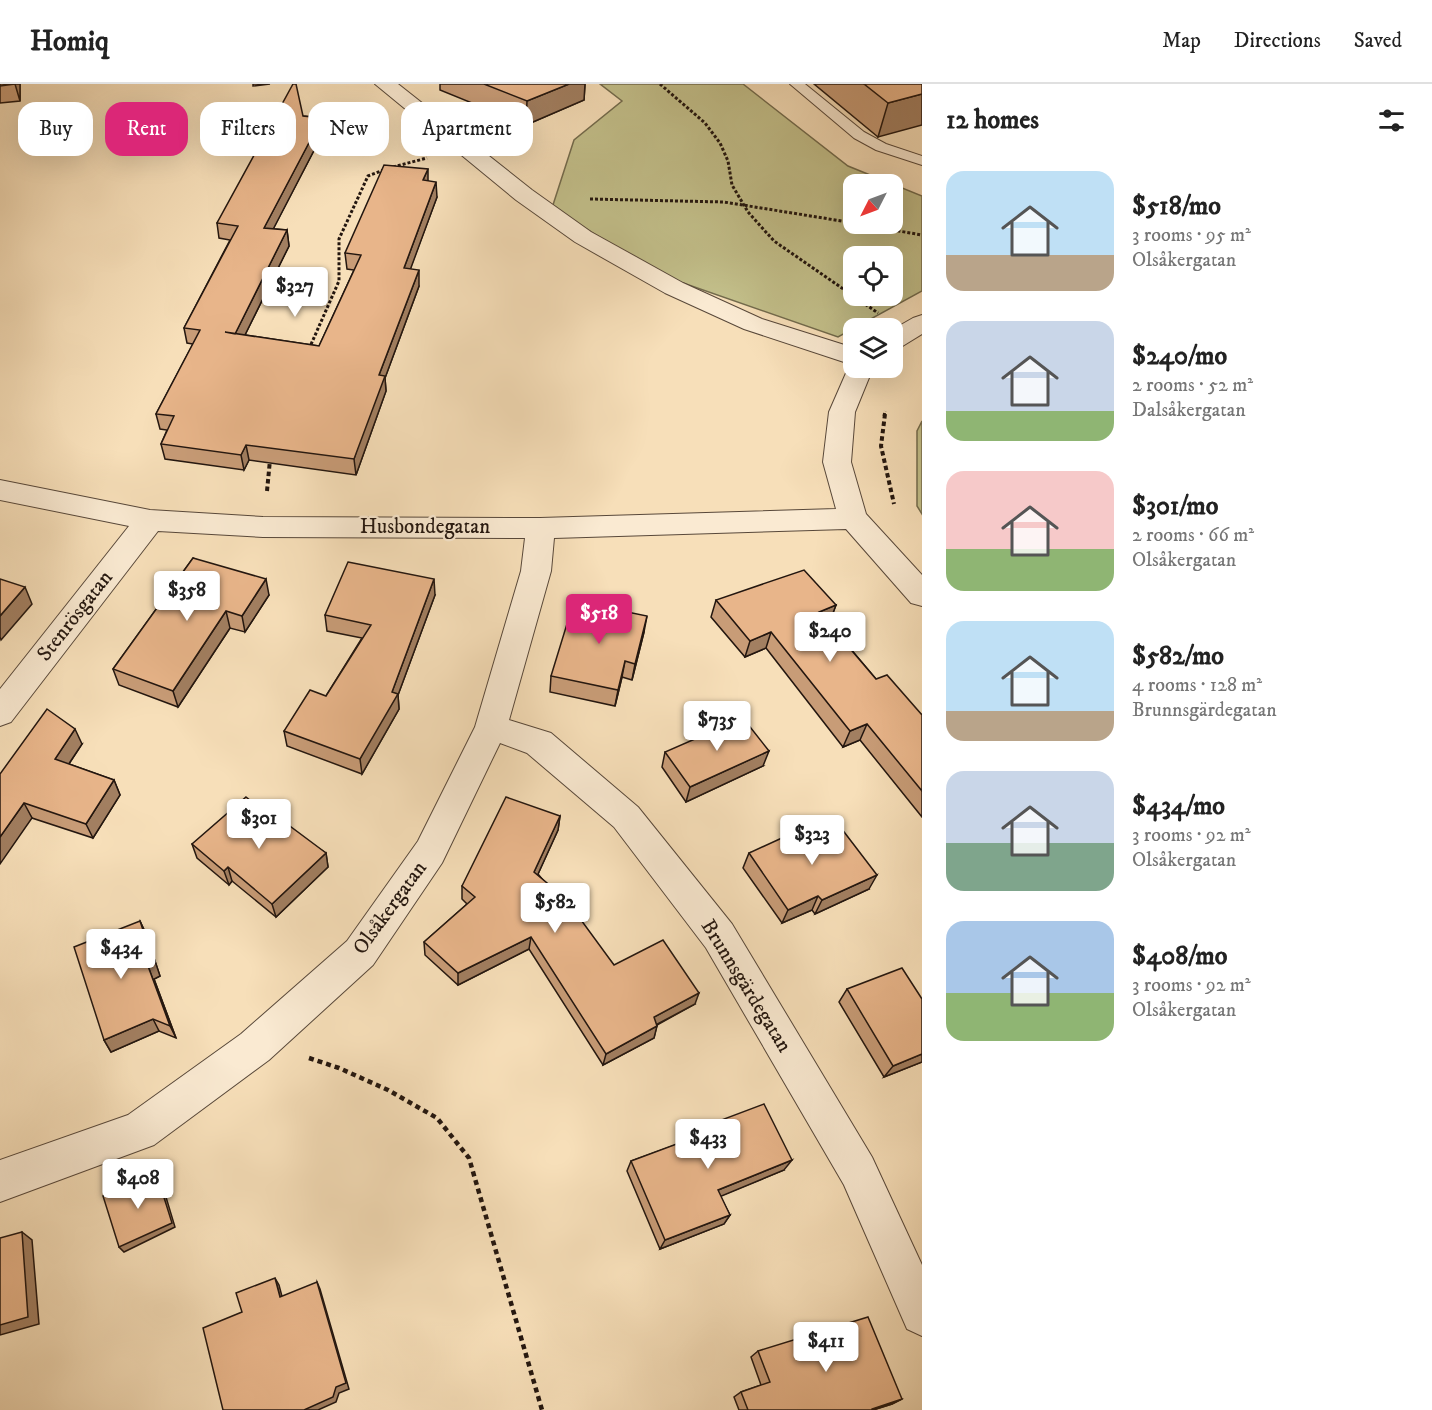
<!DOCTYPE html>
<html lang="en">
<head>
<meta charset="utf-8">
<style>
  body { margin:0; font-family:"IM FELL DW Pica",serif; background:#f6f6f6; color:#222; height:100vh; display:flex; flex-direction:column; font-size:22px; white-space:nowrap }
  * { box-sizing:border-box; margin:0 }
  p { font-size:20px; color:#767676 }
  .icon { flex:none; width:33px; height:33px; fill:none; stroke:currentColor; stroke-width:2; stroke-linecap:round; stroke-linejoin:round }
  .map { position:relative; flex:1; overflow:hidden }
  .panel { display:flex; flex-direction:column; background:#fff; width:510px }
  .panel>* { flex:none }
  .guide { position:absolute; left:18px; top:18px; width:570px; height:54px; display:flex; gap:12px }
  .needle { width:39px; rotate:228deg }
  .buttons { position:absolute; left:843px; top:90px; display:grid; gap:12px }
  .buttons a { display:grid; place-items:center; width:60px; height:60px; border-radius:12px; background:#fff; box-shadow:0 6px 24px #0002; font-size:30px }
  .price { position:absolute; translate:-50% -51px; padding:0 14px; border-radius:6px; background:#fff; color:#222; font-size:20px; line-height:39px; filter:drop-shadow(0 2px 3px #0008) }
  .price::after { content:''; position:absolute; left:50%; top:36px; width:18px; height:14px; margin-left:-9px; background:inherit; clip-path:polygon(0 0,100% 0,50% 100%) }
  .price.current { background:#db2777; color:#fff }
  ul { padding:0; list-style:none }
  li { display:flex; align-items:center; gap:18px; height:150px; padding:0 24px }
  li span { display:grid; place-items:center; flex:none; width:168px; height:120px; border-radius:18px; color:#555 }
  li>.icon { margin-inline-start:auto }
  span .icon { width:72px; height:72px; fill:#fffc; stroke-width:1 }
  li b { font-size:26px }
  h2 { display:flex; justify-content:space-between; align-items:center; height:72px; padding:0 24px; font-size:26px }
  .tag { padding:0 21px; border-radius:18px; background:#fff; box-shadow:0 6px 24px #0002; font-size:21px; line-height:54px }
  .tag.current { background:#db2777; color:#fff }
  header { display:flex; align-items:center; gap:36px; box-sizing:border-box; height:84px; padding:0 30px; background:#fff; border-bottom:2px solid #e0e0e0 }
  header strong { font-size:28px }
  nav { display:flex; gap:33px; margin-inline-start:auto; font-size:21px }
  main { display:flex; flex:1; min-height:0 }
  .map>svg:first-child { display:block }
  .green { fill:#c3c08b; stroke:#736b4d; stroke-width:1.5; fill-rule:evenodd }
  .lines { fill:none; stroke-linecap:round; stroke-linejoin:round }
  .service-casing { stroke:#58483a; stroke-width:2 }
  .minor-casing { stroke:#58483a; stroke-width:2 }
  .path-far2 { stroke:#23160f; stroke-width:3; stroke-dasharray:3 2; stroke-linecap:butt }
  .path-far1 { stroke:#23160f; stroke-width:4; stroke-dasharray:4.5 3; stroke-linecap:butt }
  .path { stroke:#23160f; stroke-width:4.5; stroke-dasharray:5 4; stroke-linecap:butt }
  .service { fill:#faead2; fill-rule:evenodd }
  .minor { fill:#faead2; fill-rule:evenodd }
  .wall { fill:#c89c77; stroke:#23160f; stroke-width:1.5 }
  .shaded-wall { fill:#a27f61; stroke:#23160f; stroke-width:1.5 }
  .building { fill:#e8b58a; stroke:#23160f; stroke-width:1.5 }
  .labels { text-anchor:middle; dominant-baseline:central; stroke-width:4.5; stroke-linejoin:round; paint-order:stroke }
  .street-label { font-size:21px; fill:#23160f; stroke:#faead2 }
</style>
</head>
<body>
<header>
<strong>Homiq</strong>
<nav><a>Map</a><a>Directions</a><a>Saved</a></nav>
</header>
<main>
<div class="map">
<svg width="922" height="1326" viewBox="0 0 922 1326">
  <rect width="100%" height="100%" fill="#f7dfb9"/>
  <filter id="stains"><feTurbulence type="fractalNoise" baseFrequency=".00333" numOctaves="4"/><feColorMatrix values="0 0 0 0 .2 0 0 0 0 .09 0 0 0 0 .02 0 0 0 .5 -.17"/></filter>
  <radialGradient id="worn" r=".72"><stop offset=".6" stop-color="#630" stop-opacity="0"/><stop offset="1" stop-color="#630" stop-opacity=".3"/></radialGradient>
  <!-- green -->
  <g class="green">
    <path d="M600,0H743L848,82L922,112V207L838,253L663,192L552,124L574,56L622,17ZM854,100H892V140H854ZM854,172H892V212H854Z"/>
    <polygon points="922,337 922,430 917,422 917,347"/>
  </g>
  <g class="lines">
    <defs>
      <polygon id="service" points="790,0 805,0 864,48 886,60 922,72 922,81 876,66 854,54"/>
      <g id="minor">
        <polygon points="375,0 398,0 532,106 591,148 683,199 762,235 854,264 854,284 873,284 855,328 851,378 866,430 922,491 922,522 911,519 846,445 554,454 551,487 509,636 551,649 638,723 732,840 872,1073 922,1181 922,1252 907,1245 844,1101 706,864 614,743 527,669 500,659 442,779 373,881 269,976 154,1061 0,1118 0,1076 128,1031 241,950 347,857 418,757 475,643 521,487 525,454 263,453 158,447 11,638 0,642 0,605 129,442 0,416 0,396 150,426 263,433 540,434 836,425 823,378 829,328 850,280 744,245 665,209 575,158 516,116"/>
        <polygon points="922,231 922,250 901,263 892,265 892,246 913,234"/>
      </g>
    </defs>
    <!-- service casing -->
    <use href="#service" class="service-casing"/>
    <!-- minor casing -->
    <use href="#minor" class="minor-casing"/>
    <!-- path-far2 -->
    <g class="path-far2">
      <polyline points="660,0 705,39 720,59 728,77 732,101 748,128 774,157 878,229"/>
      <polyline points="393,83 427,74"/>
      <polyline points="590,115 724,118 854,139"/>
      <polyline points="858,140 922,151"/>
      <polyline points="309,265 339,197 339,155 368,92 386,85"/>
      <polyline points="884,332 885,327"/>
    </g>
    <!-- path-far1 -->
    <g class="path-far1">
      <polyline points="885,330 881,362 894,420"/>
      <polyline points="267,407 270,376"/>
    </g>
    <!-- path -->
    <polyline class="path" points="309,974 339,984 388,1006 437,1034 469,1074 542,1326"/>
    <!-- service -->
    <use href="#service" class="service"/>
    <!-- minor -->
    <use href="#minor" class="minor"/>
  </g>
  <!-- wall -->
  <g class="wall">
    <polygon points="0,0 20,0 20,17 0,19"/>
    <polygon points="253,0 270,0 253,2"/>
    <polygon points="440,0 585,0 584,16 526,41 440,6"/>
    <polygon points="814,0 922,0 878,53"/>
    <polygon points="303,32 322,34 323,49 273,145 287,146 289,162 245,251 319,262 354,186 347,185 345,169 428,97 437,113 410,185 419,202 385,294 386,307 356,391 249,376 244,386 165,375 161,360 167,346 160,345 156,330 193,260 187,259 184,244 230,156 219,154 217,139"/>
    <polygon points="193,474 269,511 245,548 230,544 178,623 119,601 113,585"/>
    <polygon points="435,511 398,611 399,625 362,690 287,662 284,647 326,612 362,554 327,547 325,531"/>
    <polygon points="716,516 836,521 830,537 828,538 876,595 922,631 922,733 860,656 843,663 766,564 745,573 711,533"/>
    <polygon points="644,548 632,596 622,593 615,622 550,608 551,592"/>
    <polygon points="82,660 69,680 114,696 120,711 93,754 32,734 0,690"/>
    <polygon points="665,668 763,682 686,718 662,683"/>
    <polygon points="560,732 558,746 538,790 614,881 695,920 657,941 654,954 603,981 529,865 458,901 425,871 424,858 467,820 462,815 462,802"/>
    <polygon points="276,737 326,769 328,783 276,833 232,797 229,801 197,774 192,760"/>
    <polygon points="800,756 869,805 815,830 812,826 782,839 743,784 749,769"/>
    <polygon points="140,837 146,850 160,892 154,895 176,954 159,947 111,968 104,956"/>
    <polygon points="847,905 922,915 922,978 884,993 839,918"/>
    <polygon points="716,1038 784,1086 720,1112 730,1131 724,1140 660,1165 627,1087 631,1077 711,1048"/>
    <polygon points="758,1267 902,1315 892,1320 873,1326 739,1326 734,1313 741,1308 761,1301 751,1273"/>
  </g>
  <!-- shaded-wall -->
  <g class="shaded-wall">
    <polygon points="15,0 20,0 20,17"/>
    <polygon points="569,0 585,0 584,16 526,41 527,17"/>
    <polygon points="922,10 922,41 878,53 888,19"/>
    <polygon points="322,34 323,49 266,159 264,144"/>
    <polygon points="428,85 428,101 423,96"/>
    <polygon points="436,98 437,113 405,200 404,184"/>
    <polygon points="287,146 289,162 238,265 235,250"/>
    <polygon points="419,186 419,202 385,294 386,307 356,391 354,375 379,291"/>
    <polygon points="246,361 249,376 244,386 241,371"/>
    <polygon points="266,495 269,511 245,548 242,532"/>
    <polygon points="434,495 435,511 398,611 399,625 362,690 360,675 392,608"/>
    <polygon points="25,503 32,520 1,556 0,553 0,532"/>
    <polygon points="836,521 830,537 813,545 819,528"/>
    <polygon points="226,527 230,544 178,623 173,607"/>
    <polygon points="647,532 644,548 632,596 635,580"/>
    <polygon points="771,548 766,564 745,573 750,557"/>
    <polygon points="625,577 622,593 615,622 618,606"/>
    <polygon points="867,640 860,656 843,663 850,647"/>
    <polygon points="75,645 82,660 62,690 55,675"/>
    <polygon points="769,667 763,682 686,718 690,703"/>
    <polygon points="114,696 120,711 93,754 86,740"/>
    <polygon points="24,719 32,734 0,780 0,753"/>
    <polygon points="560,732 558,746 533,801 534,788"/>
    <polygon points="326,769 328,783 276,833 272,820"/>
    <polygon points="228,783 232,797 229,801 224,787"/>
    <polygon points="877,791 869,805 815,830 822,816"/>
    <polygon points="818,812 812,826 782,839 788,826"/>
    <polygon points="140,837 146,850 160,892 154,895 176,954 170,942 148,882"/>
    <polygon points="531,853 529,865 458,901 458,889"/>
    <polygon points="699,909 695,920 650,944 654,933"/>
    <polygon points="153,935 159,947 111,968 104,956"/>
    <polygon points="657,942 654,954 603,981 606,970"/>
    <polygon points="922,970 922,978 884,993 893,982"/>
    <polygon points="792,1076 784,1086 712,1116 718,1106"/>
    <polygon points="156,1088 160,1093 175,1143 124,1168 119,1163"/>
    <polygon points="730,1131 724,1140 660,1165 665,1156"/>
    <polygon points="22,1148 32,1156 39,1240 0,1251 0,1241"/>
    <polygon points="275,1194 279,1201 284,1220 280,1213"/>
    <polygon points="317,1198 320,1205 349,1305 339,1309 336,1318 318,1326 304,1326"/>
    <polygon points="902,1315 892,1320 873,1326 870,1326"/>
  </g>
  <!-- building -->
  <g class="building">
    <polygon points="0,0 15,0 0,2"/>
    <polygon points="293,0 296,0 303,32 322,34 264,144 287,146 235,250 225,248 319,262 361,171 345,169 384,81 428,85 423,96 436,98 404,184 419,186 379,291 385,292 354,375 246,361 241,371 161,360 174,332 156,330 200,246 184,244 238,142 217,139"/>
    <polygon points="484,0 569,0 527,17"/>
    <polygon points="864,0 922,0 922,10 888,19"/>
    <polygon points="193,474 266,495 242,532 226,527 173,607 113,585"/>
    <polygon points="348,478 434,495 392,608 398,610 360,675 284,647 310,606 326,612 371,541 325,531"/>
    <polygon points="804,486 836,521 819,528 876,595 887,591 922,631 922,707 867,640 850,647 771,548 750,557 716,516"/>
    <polygon points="0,495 25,503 0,532"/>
    <polygon points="574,517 647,532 635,580 625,577 618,606 551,592"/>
    <polygon points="47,625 75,645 55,675 114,696 86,740 24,719 0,753 0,690"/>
    <polygon points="743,634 769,667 690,703 665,668"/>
    <polygon points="246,713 276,737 279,734 326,769 272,820 228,783 224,787 192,760"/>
    <polygon points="506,713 560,732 534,788 565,814 614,881 663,856 699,909 654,933 657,942 606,970 531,853 458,889 424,858 475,813 462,802"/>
    <polygon points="838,740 877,791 822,816 818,812 788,826 749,769 795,748 800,756"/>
    <polygon points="140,837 154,879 148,882 170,942 153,935 104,956 74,863"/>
    <polygon points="902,884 922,915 922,970 893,982 847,905"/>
    <polygon points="764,1020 792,1076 718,1106 730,1131 665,1156 631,1077 720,1044 716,1038"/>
    <polygon points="156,1088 172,1139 119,1163 103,1112"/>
    <polygon points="22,1148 28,1233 0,1241 0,1154"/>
    <polygon points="275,1194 280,1213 317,1198 346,1299 336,1303 333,1313 304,1326 223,1326 203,1244 242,1228 236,1209"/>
    <polygon points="868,1233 902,1315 872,1325 872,1326 748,1326 741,1308 770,1298 758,1267"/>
  </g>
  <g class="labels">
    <!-- street labels -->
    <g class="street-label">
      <text x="425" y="443">Husbondegatan</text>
      <text transform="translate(75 532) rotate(-52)">Stenrösgatan</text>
      <text transform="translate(390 824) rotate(-54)">Olsåkergatan</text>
      <text transform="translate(746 902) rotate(58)">Brunnsgärdegatan</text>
    </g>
  </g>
  <rect width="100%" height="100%" filter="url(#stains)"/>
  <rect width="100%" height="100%" fill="url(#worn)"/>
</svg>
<div class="buttons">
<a><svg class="needle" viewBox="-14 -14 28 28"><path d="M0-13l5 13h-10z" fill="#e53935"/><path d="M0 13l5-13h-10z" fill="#767676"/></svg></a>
<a><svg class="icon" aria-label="locate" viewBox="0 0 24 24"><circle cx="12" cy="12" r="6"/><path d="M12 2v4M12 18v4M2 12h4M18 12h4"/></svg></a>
<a><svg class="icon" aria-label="layers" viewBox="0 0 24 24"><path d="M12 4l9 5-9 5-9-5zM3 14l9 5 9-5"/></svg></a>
</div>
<b class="price" style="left:295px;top:234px">$327</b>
<b class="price" style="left:187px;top:538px">$358</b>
<b class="price current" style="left:599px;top:561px">$518</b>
<b class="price" style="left:830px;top:579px">$240</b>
<b class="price" style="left:717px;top:668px">$735</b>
<b class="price" style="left:259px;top:766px">$301</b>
<b class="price" style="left:812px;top:782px">$323</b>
<b class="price" style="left:555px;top:850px">$582</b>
<b class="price" style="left:121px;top:896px">$434</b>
<b class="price" style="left:708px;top:1086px">$433</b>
<b class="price" style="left:138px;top:1126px">$408</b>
<b class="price" style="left:826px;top:1289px">$411</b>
<div class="guide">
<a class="tag">Buy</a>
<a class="tag current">Rent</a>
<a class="tag">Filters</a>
<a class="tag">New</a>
<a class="tag">Apartment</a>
</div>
</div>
<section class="panel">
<h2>12 homes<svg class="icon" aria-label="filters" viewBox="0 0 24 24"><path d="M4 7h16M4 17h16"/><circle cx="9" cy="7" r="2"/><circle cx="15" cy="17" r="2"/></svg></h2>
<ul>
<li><span style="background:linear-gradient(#bfe0f5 70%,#b9a48a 0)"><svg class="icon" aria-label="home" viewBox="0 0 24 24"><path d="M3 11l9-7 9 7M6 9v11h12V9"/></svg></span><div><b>$518/mo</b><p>3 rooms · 95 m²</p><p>Olsåkergatan</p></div></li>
<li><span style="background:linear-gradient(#c9d6e8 75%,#8fb573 0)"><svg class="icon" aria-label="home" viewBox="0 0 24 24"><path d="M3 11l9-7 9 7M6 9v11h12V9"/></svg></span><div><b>$240/mo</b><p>2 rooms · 52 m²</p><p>Dalsåkergatan</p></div></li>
<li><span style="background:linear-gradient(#f6c9c9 65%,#8fb573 0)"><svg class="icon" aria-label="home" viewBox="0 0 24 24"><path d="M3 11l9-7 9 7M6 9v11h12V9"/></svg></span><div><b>$301/mo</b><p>2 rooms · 66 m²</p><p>Olsåkergatan</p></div></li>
<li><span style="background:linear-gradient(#bfe0f5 75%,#b9a48a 0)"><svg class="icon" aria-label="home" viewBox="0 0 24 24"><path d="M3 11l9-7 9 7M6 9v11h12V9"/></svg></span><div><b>$582/mo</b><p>4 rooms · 128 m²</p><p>Brunnsgärdegatan</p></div></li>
<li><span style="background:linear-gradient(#c9d6e8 60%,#7fa58c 0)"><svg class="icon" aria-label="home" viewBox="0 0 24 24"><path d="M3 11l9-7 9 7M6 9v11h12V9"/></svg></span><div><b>$434/mo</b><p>3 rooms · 92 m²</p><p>Olsåkergatan</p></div></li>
<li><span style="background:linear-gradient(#a9c7e8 60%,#8fb573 0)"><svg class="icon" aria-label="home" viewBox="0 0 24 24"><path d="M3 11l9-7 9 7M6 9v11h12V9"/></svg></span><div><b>$408/mo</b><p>3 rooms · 92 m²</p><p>Olsåkergatan</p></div></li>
</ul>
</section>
</main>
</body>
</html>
